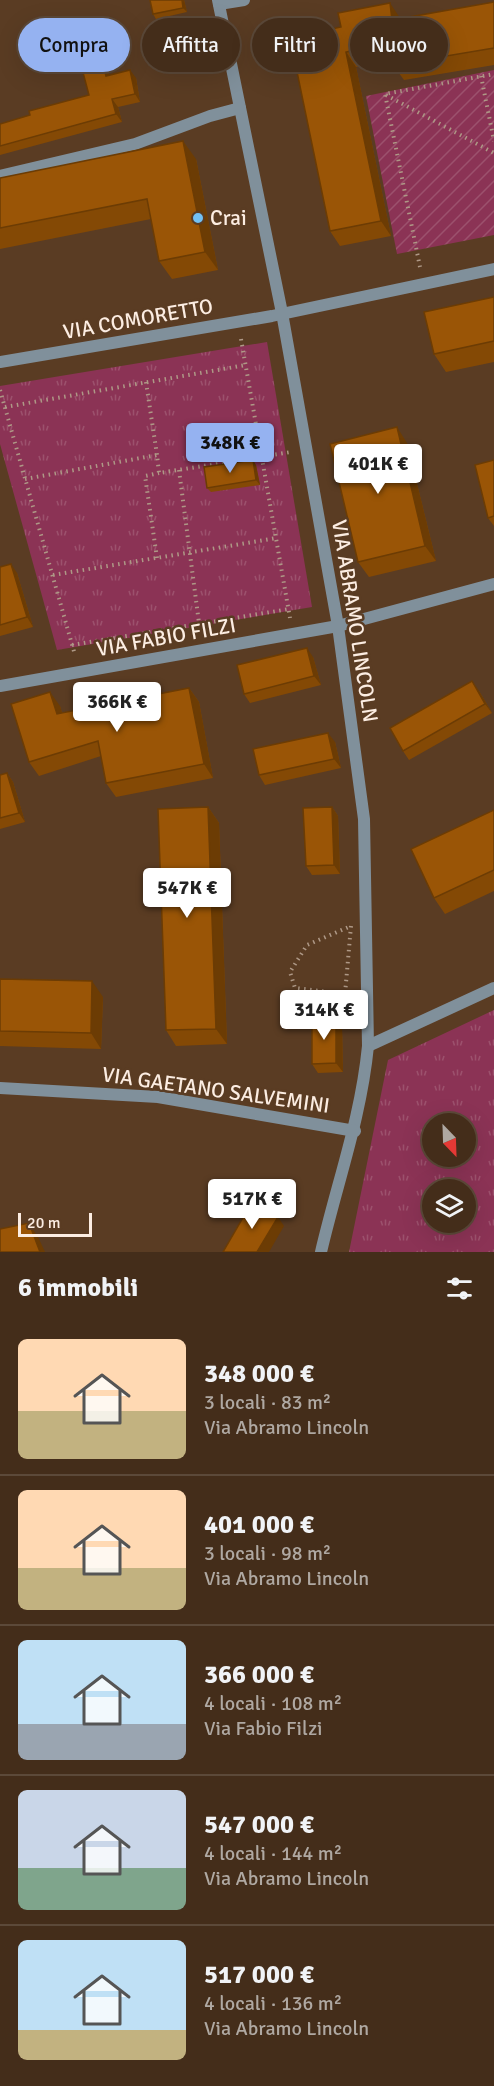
<!DOCTYPE html>
<html lang="it">
<head>
<meta charset="utf-8">
<style>
  body { margin:0; font-family:Signika,sans-serif; background:#4b3523; color:#f1f3f6; height:100vh; display:flex; flex-direction:column; font-size:22px; white-space:nowrap }
  * { box-sizing:border-box; margin:0 }
  p { font-size:20px; color:#afa8a2 }
  .icon { flex:none; width:33px; height:33px; fill:none; stroke:currentColor; stroke-width:2; stroke-linecap:round; stroke-linejoin:round }
  .map { position:relative; height:1252px; overflow:hidden }
  .panel { display:flex; flex-direction:column; background:#442d1a; flex:1 }
  .panel>* { flex:none }
  .guide { position:absolute; left:18px; top:18px; width:459px; height:54px; display:flex; gap:12px }
  .needle { width:39px; rotate:157deg }
  .buttons { position:absolute; left:422px; top:1113px; display:grid; gap:12px }
  .buttons a { display:grid; place-items:center; width:54px; height:54px; border-radius:50%; background:#442d1a; box-shadow:0 6px 24px #0002,0 0 0 2px #5c4939; font-size:30px }
  .scale { position:absolute; left:18px; bottom:15px; width:74px; box-sizing:border-box; padding-left:6px; border:3px solid #fcede2; border-top:0; font-size:16px; line-height:21px; white-space:nowrap; color:#fcede2; -webkit-text-stroke:4px #5a3c23; paint-order:stroke }
  .price { position:absolute; translate:-50% -51px; padding:0 14px; border-radius:6px; background:#fff; color:#222; font-size:20px; line-height:39px; filter:drop-shadow(0 2px 3px #0008) }
  .price::after { content:''; position:absolute; left:50%; top:36px; width:18px; height:14px; margin-left:-9px; background:inherit; clip-path:polygon(0 0,100% 0,50% 100%) }
  .price.selected { background:#95b2f1; color:#111 }
  ul { padding:0; list-style:none }
  li { display:flex; align-items:center; gap:18px; height:150px; padding:0 18px }
  li+li { border-top:2px solid #5c4939 }
  li span { display:grid; place-items:center; flex:none; width:168px; height:120px; border-radius:9px; color:#555 }
  li>.icon { margin-inline-start:auto }
  span .icon { width:72px; height:72px; fill:#fffc; stroke-width:1 }
  li b { font-size:26px }
  h2 { display:flex; justify-content:space-between; align-items:center; height:72px; padding:0 18px; font-size:26px }
  .tag { padding:0 21px; border-radius:27px; background:#442d1a; box-shadow:0 6px 24px #0002,0 0 0 2px #5c4939; font-size:21px; line-height:54px }
  .tag.selected { background:#95b2f1; color:#111 }
  .map>svg:first-child { display:block }
  .grass { fill:url(#grass-tufts); fill-rule:evenodd }
  .garden { fill:url(#garden-furrows) }
  .lines { fill:none; stroke-linecap:round; stroke-linejoin:round }
  .path { stroke:#ae9886; stroke-width:4; stroke-dasharray:1.5 4.5; stroke-linecap:butt }
  .street { stroke:#80909b; stroke-width:12 }
  .wall { fill:#844905 }
  .shaded-wall { fill:#6c3c04 }
  .building { fill:#9a5506; stroke:#6c3c04; stroke-width:1.5 }
  .poi-dot { fill:#72c1f5; stroke:#5a3c23; stroke-width:2 }
  .labels { text-anchor:middle; dominant-baseline:central; stroke-width:5; stroke-linejoin:round; paint-order:stroke }
  .poi-label { font-size:21px; fill:#fcede2; stroke:#5a3c23; text-anchor:start }
  .street-label { font-size:21px; fill:#fcede2; stroke:#5a3c23 }
</style>
</head>
<body>
<div class="map">
<svg width="494" height="1252" viewBox="0 0 494 1252">
  <defs>
    <pattern id="grass-tufts" width="24" height="20" patternUnits="userSpaceOnUse" patternTransform="scale(1.5)"><rect width="24" height="20" fill="#8b3355"/><path d="M3 7l-1-3M5 7V3M7 7l1-3M15 17l-1-3M17 17v-4M19 17l1-3" fill="none" stroke="#9c516d"/></pattern>
    <pattern id="garden-furrows" width="10" height="10" patternUnits="userSpaceOnUse" patternTransform="scale(1.5)"><rect width="10" height="10" fill="#8b3355"/><path d="M-1 1l2-2M0 10L10 0M9 11l2-2" fill="none" stroke="#9c516d"/></pattern>
  </defs>
  <rect width="100%" height="100%" fill="#5a3c23"/>
  <!-- grass -->
  <g class="grass">
    <polygon points="267,342 312,607 57,650 0,444 0,386"/>
    <path d="M494,1010V1252H349L388,1060ZM432,1124H465V1156H432ZM432,1190H465V1222H432Z"/>
  </g>
  <!-- garden -->
  <polygon class="garden" points="494,70 494,235 397,254 366,96"/>
  <g class="lines">
    <!-- path -->
    <g class="path">
      <polyline points="481,76 494,141"/>
      <polyline points="386,95 494,153"/>
      <polyline points="420,267 385,94 494,74"/>
      <polyline points="241,339 290,618"/>
      <polyline points="146,382 157,455"/>
      <polyline points="0,390 75,655"/>
      <polyline points="5,407 246,365"/>
      <polyline points="179,470 199,623"/>
      <polyline points="25,479 157,455 159,473 291,452"/>
      <polyline points="157,558 145,476 159,473"/>
      <polyline points="53,575 277,538"/>
      <polyline points="72,645 289,609"/>
      <polygon points="351,926 345,994 295,988 290,972 307,945"/>
    </g>
    <!-- street -->
    <g class="street">
      <path d="M218,0L282,313L338,626L364,819L368,1046C361,1118 337,1183 321,1252"/>
      <polyline points="219,4 244,0"/>
      <polyline points="0,176 135,144 210,116 240,108"/>
      <polyline points="0,362 272,316 494,269"/>
      <polyline points="0,686 338,626 494,584"/>
      <polyline points="368,1046 494,988"/>
      <polyline points="0,1088 158,1097 355,1131"/>
    </g>
  </g>
  <!-- wall -->
  <g class="wall">
    <polygon points="150,0 184,0 187,12 156,19 153,14"/>
    <polygon points="494,2 494,65 404,80 393,65 392,60 356,67 391,236 340,246 330,231 290,38"/>
    <polygon points="103,52 109,75 136,78 140,102 118,107 122,122 0,155 0,124 30,115 89,95"/>
    <polygon points="196,159 218,270 172,279 159,261 151,219 0,249 0,178"/>
    <polygon points="494,297 494,362 446,372 434,354"/>
    <polygon points="407,443 436,561 369,577 358,562"/>
    <polygon points="494,460 494,526 488,518"/>
    <polygon points="256,465 260,485 211,492 207,488"/>
    <polygon points="0,567 17,573 33,627 0,636"/>
    <polygon points="313,657 321,685 250,703 244,694"/>
    <polygon points="189,688 199,702 213,778 116,797 106,783 101,756 39,776 29,762 60,706 62,713"/>
    <polygon points="479,691 492,713 409,760 403,751"/>
    <polygon points="335,742 341,768 265,785 259,775"/>
    <polygon points="7,773 13,782 25,822 0,829 0,775"/>
    <polygon points="208,807 219,823 227,1044 176,1046 166,1030"/>
    <polygon points="332,807 338,816 340,874 312,875 306,866"/>
    <polygon points="494,810 494,891 445,914 434,898"/>
    <polygon points="0,979 103,997 101,1049 0,1046"/>
    <polygon points="342,1027 343,1072 318,1073 312,1064"/>
  </g>
  <!-- shaded-wall -->
  <g class="shaded-wall">
    <polygon points="182,0 184,0 187,12 183,8"/>
    <polygon points="390,3 400,18 392,20"/>
    <polygon points="98,44 103,52 112,84 106,76"/>
    <polygon points="346,52 356,67 391,236 381,221"/>
    <polygon points="130,70 136,78 140,102 135,94"/>
    <polygon points="112,99 118,107 122,122 116,114"/>
    <polygon points="183,141 196,159 218,270 205,252"/>
    <polygon points="397,427 407,443 436,561 425,546"/>
    <polygon points="253,460 256,465 260,485 256,480"/>
    <polygon points="11,564 17,573 33,627 27,617"/>
    <polygon points="307,648 313,657 321,685 314,676"/>
    <polygon points="472,681 479,691 492,713 485,704"/>
    <polygon points="189,688 199,702 213,778 204,764"/>
    <polygon points="50,692 60,706 67,728 57,714"/>
    <polygon points="328,733 335,742 341,768 334,759"/>
    <polygon points="7,773 13,782 25,822 19,813"/>
    <polygon points="208,807 219,823 227,1044 216,1029"/>
    <polygon points="332,807 338,816 340,874 334,865"/>
    <polygon points="92,981 103,997 101,1049 91,1033"/>
    <polygon points="336,1018 342,1027 343,1072 336,1063"/>
    <polygon points="278,1217 284,1226 269,1252 257,1252"/>
    <polygon points="29,1223 39,1239 45,1252 40,1252"/>
  </g>
  <!-- building -->
  <g class="building">
    <polygon points="150,0 182,0 183,8 153,14"/>
    <polygon points="494,2 494,48 393,65 389,43 346,52 381,221 330,231 290,38 341,27 338,13 390,3 392,20"/>
    <polygon points="98,44 106,76 130,70 135,94 112,99 116,114 0,146 0,124 30,115 29,111 89,95 77,50"/>
    <polygon points="183,141 205,252 159,261 147,199 0,228 0,178"/>
    <polygon points="494,297 494,341 434,354 424,312"/>
    <polygon points="397,427 425,546 358,562 330,444"/>
    <polygon points="253,460 256,480 207,488 204,467"/>
    <polygon points="494,460 494,516 488,518 475,465"/>
    <polygon points="11,564 27,617 0,625 0,567"/>
    <polygon points="307,648 314,676 244,694 237,665"/>
    <polygon points="472,681 485,704 403,751 390,728"/>
    <polygon points="189,688 204,764 106,783 98,741 29,762 11,704 50,692 57,714"/>
    <polygon points="328,733 334,759 259,775 253,749"/>
    <polygon points="7,773 19,813 0,818 0,775"/>
    <polygon points="208,807 216,1029 166,1030 158,809"/>
    <polygon points="332,807 334,865 306,866 303,808"/>
    <polygon points="494,810 494,870 434,898 411,849"/>
    <polygon points="0,979 92,981 91,1033 0,1031"/>
    <polygon points="312,1018 336,1018 336,1063 312,1064"/>
    <polygon points="252,1202 278,1217 257,1252 223,1252"/>
    <polygon points="29,1223 40,1252 0,1252 0,1229"/>
  </g>
  <!-- markers -->
  <circle class="poi-dot" cx="198" cy="218" r="6"/>
  <g class="labels">
    <!-- poi labels -->
    <g class="poi-label">
      <text x="210" y="218">Crai</text>
    </g>
    <!-- street labels -->
    <g class="street-label">
      <text transform="translate(138 319) rotate(-10)">VIA COMORETTO</text>
      <text transform="translate(355 621) rotate(81)">VIA ABRAMO LINCOLN</text>
      <text transform="translate(166 637) rotate(-10)">VIA FABIO FILZI</text>
      <text transform="translate(216 1090) rotate(8)">VIA GAETANO SALVEMINI</text>
    </g>
  </g>
</svg>
<div class="buttons">
<a><svg class="needle" viewBox="-14 -14 28 28"><path d="M0-13l5 13h-10z" fill="#e53935"/><path d="M0 13l5-13h-10z" fill="#afa8a2"/></svg></a>
<a><svg class="icon" aria-label="layers" viewBox="0 0 24 24"><path d="M12 4l9 5-9 5-9-5zM3 14l9 5 9-5"/></svg></a>
</div>
<div class="scale">20 m</div>
<b class="price selected" style="left:230px;top:474px">348K €</b>
<b class="price" style="left:378px;top:495px">401K €</b>
<b class="price" style="left:117px;top:733px">366K €</b>
<b class="price" style="left:187px;top:919px">547K €</b>
<b class="price" style="left:324px;top:1041px">314K €</b>
<b class="price" style="left:252px;top:1230px">517K €</b>
<div class="guide">
<a class="tag selected">Compra</a>
<a class="tag">Affitta</a>
<a class="tag">Filtri</a>
<a class="tag">Nuovo</a>
</div>
</div>
<section class="panel">
<h2>6 immobili<svg class="icon" aria-label="filters" viewBox="0 0 24 24"><path d="M4 7h16M4 17h16"/><circle cx="9" cy="7" r="2"/><circle cx="15" cy="17" r="2"/></svg></h2>
<ul>
<li><span style="background:linear-gradient(#ffd9b3 60%,#c2b280 0)"><svg class="icon" aria-label="home" viewBox="0 0 24 24"><path d="M3 11l9-7 9 7M6 9v11h12V9"/></svg></span><div><b>348 000 €</b><p>3 locali · 83 m²</p><p>Via Abramo Lincoln</p></div></li>
<li><span style="background:linear-gradient(#ffd9b3 65%,#c2b280 0)"><svg class="icon" aria-label="home" viewBox="0 0 24 24"><path d="M3 11l9-7 9 7M6 9v11h12V9"/></svg></span><div><b>401 000 €</b><p>3 locali · 98 m²</p><p>Via Abramo Lincoln</p></div></li>
<li><span style="background:linear-gradient(#bfe0f5 70%,#9aa5b1 0)"><svg class="icon" aria-label="home" viewBox="0 0 24 24"><path d="M3 11l9-7 9 7M6 9v11h12V9"/></svg></span><div><b>366 000 €</b><p>4 locali · 108 m²</p><p>Via Fabio Filzi</p></div></li>
<li><span style="background:linear-gradient(#c9d6e8 65%,#7fa58c 0)"><svg class="icon" aria-label="home" viewBox="0 0 24 24"><path d="M3 11l9-7 9 7M6 9v11h12V9"/></svg></span><div><b>547 000 €</b><p>4 locali · 144 m²</p><p>Via Abramo Lincoln</p></div></li>
<li><span style="background:linear-gradient(#bfe0f5 75%,#c2b280 0)"><svg class="icon" aria-label="home" viewBox="0 0 24 24"><path d="M3 11l9-7 9 7M6 9v11h12V9"/></svg></span><div><b>517 000 €</b><p>4 locali · 136 m²</p><p>Via Abramo Lincoln</p></div></li>
</ul>
</section>
</body>
</html>
